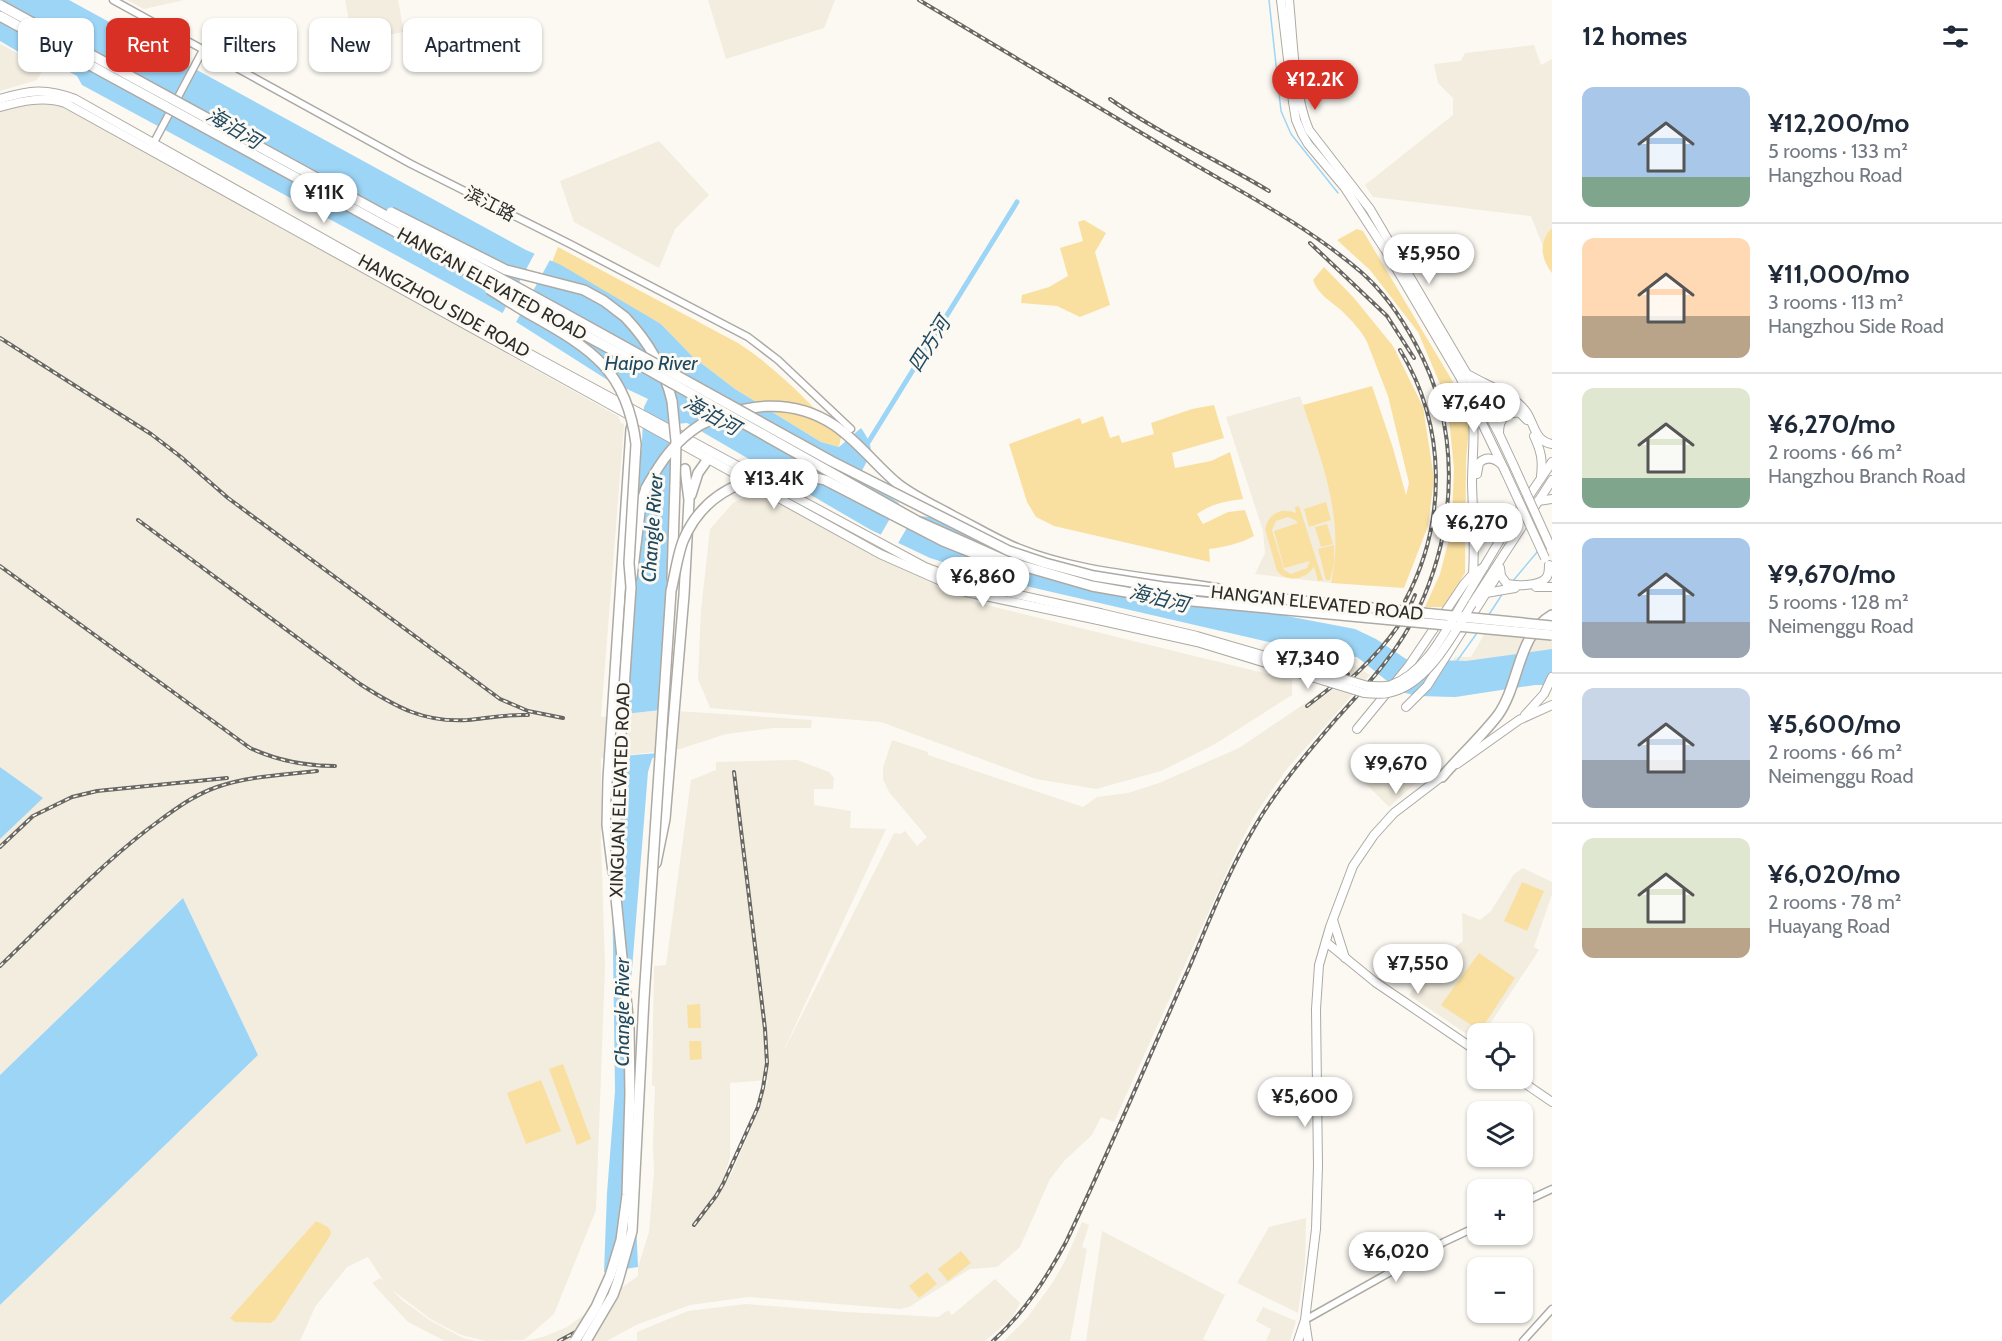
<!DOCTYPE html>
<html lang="en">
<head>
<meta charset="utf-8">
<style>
  body { margin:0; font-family:Cabin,"Noto Sans SC",sans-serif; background:#f6f6f7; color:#1f2937; height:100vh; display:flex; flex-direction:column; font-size:22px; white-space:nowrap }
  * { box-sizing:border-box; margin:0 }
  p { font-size:20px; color:#747a83 }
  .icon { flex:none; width:33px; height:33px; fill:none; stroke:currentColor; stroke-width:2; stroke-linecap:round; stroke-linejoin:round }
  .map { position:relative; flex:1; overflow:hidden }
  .details { display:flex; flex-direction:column; background:#fff; width:450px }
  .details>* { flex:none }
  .top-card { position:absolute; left:18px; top:18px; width:570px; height:54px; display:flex; gap:12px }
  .tools { position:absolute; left:1467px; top:1023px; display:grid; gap:12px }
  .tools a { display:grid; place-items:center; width:66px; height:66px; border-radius:12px; background:#fff; box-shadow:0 2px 4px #0004; font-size:30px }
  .price { position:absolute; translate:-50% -51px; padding:0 14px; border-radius:21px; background:#fff; color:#222; font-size:20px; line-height:39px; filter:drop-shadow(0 2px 3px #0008) }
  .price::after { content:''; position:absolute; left:50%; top:36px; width:18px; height:14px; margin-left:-9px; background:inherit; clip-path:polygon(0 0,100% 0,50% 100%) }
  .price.current { background:#d93025; color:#fff }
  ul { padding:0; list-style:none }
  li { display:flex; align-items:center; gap:18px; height:150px; padding:0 30px }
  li+li { border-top:2px solid #e0e1e3 }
  li span { display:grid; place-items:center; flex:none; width:168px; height:120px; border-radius:12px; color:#555 }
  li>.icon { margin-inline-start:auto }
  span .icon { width:72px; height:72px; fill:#fffc; stroke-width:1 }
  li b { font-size:26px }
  h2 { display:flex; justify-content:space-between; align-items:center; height:72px; padding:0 30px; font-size:26px }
  .chip { padding:0 21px; border-radius:12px; background:#fff; box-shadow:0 2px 4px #0004; font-size:21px; line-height:54px }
  .chip.current { background:#d93025; color:#fff }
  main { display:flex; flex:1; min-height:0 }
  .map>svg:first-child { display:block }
  .built { fill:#f2eddf; fill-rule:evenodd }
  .green { fill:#fae0a0; fill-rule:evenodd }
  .water { fill:#9dd5f6 }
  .pier { fill:#fcf9f3 }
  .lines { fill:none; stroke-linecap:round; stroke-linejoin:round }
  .stream { stroke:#9dd5f6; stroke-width:1.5 }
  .canal { stroke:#9dd5f6; stroke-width:5 }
  .minor-casing { stroke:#adaaa4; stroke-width:9 }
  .major-casing { stroke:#adaaa4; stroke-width:10 }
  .highway-casing { stroke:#adaaa4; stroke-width:12 }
  .minor { stroke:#fff; stroke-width:6 }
  .major { stroke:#fff; stroke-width:8 }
  .highway { stroke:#fff; stroke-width:9 }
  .rail-casing { stroke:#686763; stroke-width:4 }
  .rail { stroke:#fcf9f3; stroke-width:1.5; stroke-dasharray:4.5; stroke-linecap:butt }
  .major-bridge-casing { stroke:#adaaa4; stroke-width:10; stroke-linecap:butt }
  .highway-bridge-casing { stroke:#adaaa4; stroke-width:12; stroke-linecap:butt }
  .major-bridge { stroke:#fff; stroke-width:8 }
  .highway-bridge { stroke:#fff; stroke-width:9 }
  .labels { text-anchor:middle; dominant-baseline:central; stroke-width:6; stroke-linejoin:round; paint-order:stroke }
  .street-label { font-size:18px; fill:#2d2c29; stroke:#fcf9f3 }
  .water-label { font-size:20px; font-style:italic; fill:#1f4960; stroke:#fcf9f3 }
</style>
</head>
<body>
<main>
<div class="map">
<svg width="1552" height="1341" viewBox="0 0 1552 1341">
  <rect width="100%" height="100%" fill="#fcf9f3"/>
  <!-- built -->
  <g class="built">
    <polygon points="127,0 184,0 144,9"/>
    <polygon points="345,0 398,0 404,32 353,41"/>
    <polygon points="708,0 835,0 824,28 726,59"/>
    <polygon points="0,44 44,67 37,80 0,91"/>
    <polygon points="1534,45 1541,65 1552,59 1552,269 1531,216 1373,197 1365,185 1453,115 1453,98 1438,83 1434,64 1461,61 1465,53"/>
    <polygon points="41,104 56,104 71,109 618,416 621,423 624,424 601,717 661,710 812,720 811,728 773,728 726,734 680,749 601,758 601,841 605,967 596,1210 554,1314 524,1340 486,1341 461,1335 432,1320 392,1290 402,1300 431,1321 463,1338 476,1341 445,1341 408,1322 372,1283 380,1278 384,1282 368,1257 347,1267 315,1307 300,1341 0,1341 0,1305 258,1055 183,898 0,1075 0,839 42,798 0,767 0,111 20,105"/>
    <polygon points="659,141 709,195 675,229 659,268 574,222 560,181"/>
    <polygon points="1300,396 1324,466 1336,520 1336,561 1331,583 1255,574 1265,553 1263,531 1226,417"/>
    <polygon points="755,492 978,603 1292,680 1292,695 1215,744 1161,771 1096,789 1036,779 881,722 710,708 698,679 701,610 710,529 733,503"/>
    <polygon points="1495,616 1552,622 1552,650 1537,683 1457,697 1432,696 1455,657 1471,657"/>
    <path d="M1354,665L1370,675L1286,770L1255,815L1238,847L1114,1122L1101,1117L1092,1135L1065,1160L1050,1179L1020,1247L997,1267L970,1269L909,1307L900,1309L749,1297L690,1305L636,1325L607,1341H525L543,1337L567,1327L638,1276V1267L649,1232L654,1172L653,1146L655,1087L652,1085L654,966L666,965L691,780L716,770V762L797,760L829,772L834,778L833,789H814V805L851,811L850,828L886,829L781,1056L894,833L901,834L905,831L917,846L927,837L889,792L883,779V768L892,740L928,752V755L1083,807L1097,797L1128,793L1159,783L1239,748L1331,686ZM768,1080L759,1110L730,1177L725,1174L730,1157V1083Z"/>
    <polygon points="1393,751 1419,780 1389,807 1361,779"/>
    <polygon points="1523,868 1552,882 1552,894 1534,947 1539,950 1484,1033 1478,1034 1477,1041 1409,995 1428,966 1463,941 1462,913 1480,920 1491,911 1514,874"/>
    <polygon points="1306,1218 1305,1264 1298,1313 1237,1283 1269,1227"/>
    <polygon points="1082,1222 1089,1225 1082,1247 1087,1249 1070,1341 1004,1341 1027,1318 1053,1282 1065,1261"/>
    <polygon points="1102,1231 1225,1295 1203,1339 1207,1341 1086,1341"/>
    <polygon points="995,1279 1020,1303 1012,1318 985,1341 637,1341 637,1332 688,1311 746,1304 846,1312 938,1317 948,1310 952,1315"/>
    <polygon points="1263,1307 1296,1321 1290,1341 1266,1341 1271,1329 1256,1321"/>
  </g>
  <!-- green -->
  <g class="green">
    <polygon points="1084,220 1106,233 1095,252 1110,305 1080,317 1057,306 1021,303 1022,295 1049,287 1068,276 1060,248 1083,241 1078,222"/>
    <path d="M1552,228V273C1541,259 1538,242 1552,228Z"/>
    <polygon points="1357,229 1363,231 1456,387 1465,407 1469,427 1466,462 1465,573 1443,607 1425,607 1440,574 1448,543 1452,516 1454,469 1450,428 1443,391 1418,332 1370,270 1337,240"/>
    <path d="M558,247L738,343C773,365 813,405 841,437L839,447L821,442L735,389L692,356L661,324L552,262Z"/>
    <path d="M1324,267L1354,298L1393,346L1423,407L1434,478L1428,526L1404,588L1331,583C1345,521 1323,464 1303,405L1372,386L1393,448L1406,495L1409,483L1388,396L1367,342C1361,330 1351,320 1342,311C1331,301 1318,295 1313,280Z"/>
    <path d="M1214,405L1224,438L1172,453L1175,468L1211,461L1230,452L1243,499C1226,501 1211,504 1197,514L1203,524L1228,512L1245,510L1254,536C1239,544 1225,547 1209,549L1210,562L1054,526L1036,517L1027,502L1009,444L1080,418L1082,424L1103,416L1110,438L1119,435L1122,443L1154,434L1151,423L1192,409Z"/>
    <polygon points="1326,502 1331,520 1309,527 1304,509"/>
    <path d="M1299,506L1323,580L1318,581L1314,567C1305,580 1287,583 1277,571L1265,529C1269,513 1281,507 1296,513L1295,507ZM1288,517L1295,520L1298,523L1274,531L1284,568L1310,561L1307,568L1291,574L1284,570L1272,530L1276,521Z"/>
    <polygon points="1327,524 1333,544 1321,547 1315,527"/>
    <polygon points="1334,545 1334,564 1330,580 1326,580 1318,549"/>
    <polygon points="1522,882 1544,891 1527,931 1504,921"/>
    <polygon points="1479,953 1515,978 1480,1031 1441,1005"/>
    <polygon points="700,1004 701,1028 688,1028 687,1005"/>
    <polygon points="689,1041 701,1041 702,1059 690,1060"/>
    <polygon points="563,1064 591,1139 577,1145 549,1069"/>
    <polygon points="541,1080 561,1131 526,1144 507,1093"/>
    <polygon points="316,1221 328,1227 331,1232 330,1236 275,1320 270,1323 235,1322 230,1318"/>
    <polygon points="961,1251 971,1263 948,1281 938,1269"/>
    <polygon points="927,1272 937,1284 919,1298 909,1286"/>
  </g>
  <!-- water -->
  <g class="water">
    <path d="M0,0H69L526,250L561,265L661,324L692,356L735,389L821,442L839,447L861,428C877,451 871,453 859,476L918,516L930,517L986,542L1057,564L1292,617L1355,629L1376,639L1406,659L1466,661L1552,649V685H1535L1455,697L1418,696L1401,692L1357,657L1304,650L1000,580L930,558L871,530L687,423L675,424L677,451L661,710L625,714L644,407L648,399L606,379L499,311L82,85L77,76L38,55L29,58L0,41Z"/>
    <polygon points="658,753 652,759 648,772 630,994 632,1131 638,1267 604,1272 607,1193 615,1091 612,880 622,756"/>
    <polygon points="0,767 43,798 0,839"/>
    <polygon points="183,898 258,1055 0,1305 0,1075"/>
  </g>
  <!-- pier -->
  <g class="pier">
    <polygon points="536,251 551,258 515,324 501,316"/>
    <polygon points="900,501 916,512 897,545 880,536"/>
  </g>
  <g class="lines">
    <!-- stream -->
    <g class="stream">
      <polyline points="1269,0 1281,111 1291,134 1338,193"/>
      <polyline points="1512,582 1538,551"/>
      <polyline points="1488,616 1503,593"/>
      <polyline points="1457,661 1477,633"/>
    </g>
    <!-- canal -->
    <polyline class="canal" points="866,446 1017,202"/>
    <defs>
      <g id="minor">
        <polyline points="113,0 411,164 572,245 748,337 778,360 851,429"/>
        <polyline points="152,146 203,50"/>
        <polyline points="1522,1203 1552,1189"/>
        <polyline points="1305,1320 1444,1242 1478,1226"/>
        <polyline points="1523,1341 1552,1309"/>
      </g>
      <g id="major">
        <polyline points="1281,0 1293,102 1296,120 1302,134 1308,144 1345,188 1386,251 1460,377 1505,471"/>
        <path d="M1289,0C1293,39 1294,96 1309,130L1370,209L1467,374L1499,434L1513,464"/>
        <path d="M0,99C30,90 46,88 75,99L493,334L925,567L970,584L1100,613"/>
        <path d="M0,107C22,101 43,96 65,103L880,554L966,592L1098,620"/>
        <path d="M1469,375C1488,386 1515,395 1527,413C1535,426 1535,441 1552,444"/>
        <path d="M1471,404C1476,431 1472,457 1472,484C1473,514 1475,544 1473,574"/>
        <path d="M1499,433C1499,419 1506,411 1520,413L1527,420"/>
        <path d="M1534,436C1541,451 1543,460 1541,476"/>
        <path d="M1477,474L1479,463C1486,456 1494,458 1501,464"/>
        <polyline points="1538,501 1552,499"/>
        <path d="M1478,519C1479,529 1483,533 1493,536L1505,531"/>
        <path d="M1500,568L1501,576L1507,584C1517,586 1538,586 1545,579C1549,576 1549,570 1549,565"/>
        <polyline points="1536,587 1552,587"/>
        <polyline points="1486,593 1515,588"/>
        <polyline points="1463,602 1506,530 1552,462"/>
        <polyline points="1472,604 1552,480"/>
        <polyline points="1406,707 1427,686 1500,571"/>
        <polyline points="1525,715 1544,694 1552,677"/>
        <polyline points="1357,729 1408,667 1464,584 1473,574 1484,567"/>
        <polyline points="1457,764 1519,720 1552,705"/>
        <polyline points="1333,920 1345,958"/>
        <polyline points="1326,942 1375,982 1478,1052"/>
        <polyline points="1517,1078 1552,1102"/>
        <polyline points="1305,1321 1308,1341"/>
        <polyline points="1298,1341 1305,1320 1316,1229 1318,1166 1316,1009 1319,965 1330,927 1353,866 1374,835 1394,813 1445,774"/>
      </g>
      <g id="highway">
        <path d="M625,317C649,342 664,368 672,401"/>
        <path d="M700,425C743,403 792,397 834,425C858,441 876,466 898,484C915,497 935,506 953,516C975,527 996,540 1018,549C1082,575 1152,577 1219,589"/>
        <polyline points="691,495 698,473 708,459"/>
        <polyline points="632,577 641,504 646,488"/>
        <polyline points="672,579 675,485"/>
        <path d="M1442,777C1460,756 1481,737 1498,715C1520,684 1517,635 1552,615"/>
        <polyline points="656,863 665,819 684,595 689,500 685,469"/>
        <polyline points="613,872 607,825 608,779 631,429 637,413"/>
      </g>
    </defs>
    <!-- minor casing -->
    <use href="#minor" class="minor-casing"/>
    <!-- major casing -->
    <use href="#major" class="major-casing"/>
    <!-- highway casing -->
    <use href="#highway" class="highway-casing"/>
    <!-- minor -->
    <use href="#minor" class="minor"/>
    <!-- major -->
    <use href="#major" class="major"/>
    <!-- highway -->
    <use href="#highway" class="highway"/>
    <defs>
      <g id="rail">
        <path d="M919,0C1003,50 1086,100 1170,150C1235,189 1304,223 1361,272C1384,292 1401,317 1415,343C1461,426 1458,523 1419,608C1399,651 1368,684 1337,718C1307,753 1277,788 1254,828C1228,872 1209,921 1189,968C1148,1059 1109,1152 1066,1242C1046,1279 1024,1313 993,1341"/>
        <path d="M1110,99C1160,134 1216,159 1269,191"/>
        <polyline points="1310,243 1387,316 1414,358"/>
        <polyline points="0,338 151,434 181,457 228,498 500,699 528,711 563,718"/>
        <path d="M1400,350C1447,426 1447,523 1405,601"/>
        <path d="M138,520L360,684C396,707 424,723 468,720C488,718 508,714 528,715"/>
        <path d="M0,566L250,748C278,761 304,766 335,766"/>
        <path d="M1345,684C1372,660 1401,630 1415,595"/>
        <polyline points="1307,706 1348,674"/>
        <polyline points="0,847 33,816 72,797 97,791 227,778"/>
        <path d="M0,966C48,920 95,870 148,829C170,813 191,796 217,787C249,776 284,775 317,771"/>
        <polyline points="694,1225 716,1196 723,1184 758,1107 763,1088 767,1063 765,1029 734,772"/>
        <polyline points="559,1341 585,1327"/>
      </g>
    </defs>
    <!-- rail casing -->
    <use href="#rail" class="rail-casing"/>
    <!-- rail -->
    <use href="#rail" class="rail"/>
    <defs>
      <g id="major-bridge">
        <polyline points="1513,464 1551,548"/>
        <polyline points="1505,471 1545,558"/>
        <path d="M1100,613L1197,636L1368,686C1375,686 1384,687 1391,685C1426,673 1445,631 1463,602"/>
        <path d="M1098,620L1197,642L1364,693C1371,693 1380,695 1388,693C1427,686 1453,635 1472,604"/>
      </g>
      <g id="highway-bridge">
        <polyline points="0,5 562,312 831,461 1009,551 1045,563 1094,576 1163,587 1552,626"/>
        <polyline points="0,16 638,364 917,521 1009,562 1092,586 1160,598 1552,635"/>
        <polyline points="391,212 506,270 584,290 604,301 625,317"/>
        <path d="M489,289C504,298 518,308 533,316C592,349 627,371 636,444L629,563L631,587L616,805V898L629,1027L630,1094L627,1195L621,1240L610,1276L596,1307L575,1341"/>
        <polyline points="672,401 676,441 675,485"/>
        <path d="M646,488C661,461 674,442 700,425"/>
        <path d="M586,1341L613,1295L618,1281L632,1231L644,999L671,591C675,575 677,557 683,541C707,483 768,466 825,480L943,541L998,563"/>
      </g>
    </defs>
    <!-- major-bridge casing -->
    <use href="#major-bridge" class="major-bridge-casing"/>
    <!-- highway-bridge casing -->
    <use href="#highway-bridge" class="highway-bridge-casing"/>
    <!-- major-bridge -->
    <use href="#major-bridge" class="major-bridge"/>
    <!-- highway-bridge -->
    <use href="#highway-bridge" class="highway-bridge"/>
  </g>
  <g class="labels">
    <!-- street labels -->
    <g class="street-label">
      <text transform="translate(490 204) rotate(27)">滨江路</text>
      <text transform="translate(492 284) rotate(29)">HANG'AN ELEVATED ROAD</text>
      <text transform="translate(444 306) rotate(29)">HANGZHOU SIDE ROAD</text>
      <text transform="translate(1317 603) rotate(6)">HANG'AN ELEVATED ROAD</text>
      <text transform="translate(620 790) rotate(-88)">XINGUAN ELEVATED ROAD</text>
    </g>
    <!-- water labels -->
    <g class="water-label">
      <text transform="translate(234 128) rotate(31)">海泊河</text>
      <text transform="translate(929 344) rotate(-58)">四方河</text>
      <text x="651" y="363">Haipo River</text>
      <text transform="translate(712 415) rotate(29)">海泊河</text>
      <text transform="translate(652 528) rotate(-86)">Changle River</text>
      <text transform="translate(1159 598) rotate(14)">海泊河</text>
      <text transform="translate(622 1012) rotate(-90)">Changle River</text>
    </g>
  </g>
</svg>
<div class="tools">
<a><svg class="icon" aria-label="locate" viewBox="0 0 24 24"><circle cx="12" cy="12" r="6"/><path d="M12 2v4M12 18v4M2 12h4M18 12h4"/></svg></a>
<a><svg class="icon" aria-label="layers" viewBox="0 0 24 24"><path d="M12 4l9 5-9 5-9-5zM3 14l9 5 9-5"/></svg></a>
<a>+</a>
<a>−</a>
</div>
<b class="price current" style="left:1315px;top:111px">¥12.2K</b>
<b class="price" style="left:324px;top:224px">¥11K</b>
<b class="price" style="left:1429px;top:285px">¥5,950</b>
<b class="price" style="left:1474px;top:434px">¥7,640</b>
<b class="price" style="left:774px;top:510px">¥13.4K</b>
<b class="price" style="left:1477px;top:554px">¥6,270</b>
<b class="price" style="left:983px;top:608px">¥6,860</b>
<b class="price" style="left:1308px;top:690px">¥7,340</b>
<b class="price" style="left:1396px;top:795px">¥9,670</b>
<b class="price" style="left:1418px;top:995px">¥7,550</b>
<b class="price" style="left:1305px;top:1128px">¥5,600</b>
<b class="price" style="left:1396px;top:1283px">¥6,020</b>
<div class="top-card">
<a class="chip">Buy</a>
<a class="chip current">Rent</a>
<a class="chip">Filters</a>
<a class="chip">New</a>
<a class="chip">Apartment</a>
</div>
</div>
<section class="details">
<h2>12 homes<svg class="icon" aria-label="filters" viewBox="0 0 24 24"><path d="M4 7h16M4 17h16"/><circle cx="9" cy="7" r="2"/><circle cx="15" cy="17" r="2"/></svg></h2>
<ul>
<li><span style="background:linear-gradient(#a9c7e8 75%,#7fa58c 0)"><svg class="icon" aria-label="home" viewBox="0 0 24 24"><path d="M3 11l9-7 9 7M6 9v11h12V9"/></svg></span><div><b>¥12,200/mo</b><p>5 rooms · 133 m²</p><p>Hangzhou Road</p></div></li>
<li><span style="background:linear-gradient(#ffd9b3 65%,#b9a48a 0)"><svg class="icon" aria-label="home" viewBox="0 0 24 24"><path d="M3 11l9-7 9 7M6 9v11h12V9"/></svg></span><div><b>¥11,000/mo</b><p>3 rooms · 113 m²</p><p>Hangzhou Side Road</p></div></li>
<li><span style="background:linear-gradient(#dfe7d0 75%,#7fa58c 0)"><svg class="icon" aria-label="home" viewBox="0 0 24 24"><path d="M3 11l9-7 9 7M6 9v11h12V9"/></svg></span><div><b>¥6,270/mo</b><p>2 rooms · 66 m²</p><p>Hangzhou Branch Road</p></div></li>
<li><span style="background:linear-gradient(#a9c7e8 70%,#9aa5b1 0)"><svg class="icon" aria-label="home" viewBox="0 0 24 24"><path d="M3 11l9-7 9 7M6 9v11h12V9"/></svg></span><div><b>¥9,670/mo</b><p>5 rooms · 128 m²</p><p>Neimenggu Road</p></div></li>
<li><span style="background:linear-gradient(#c9d6e8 60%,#9aa5b1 0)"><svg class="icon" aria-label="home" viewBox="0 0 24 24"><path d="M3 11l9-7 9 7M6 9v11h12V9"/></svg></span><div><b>¥5,600/mo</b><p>2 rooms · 66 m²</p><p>Neimenggu Road</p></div></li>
<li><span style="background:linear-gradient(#dfe7d0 75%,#b9a48a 0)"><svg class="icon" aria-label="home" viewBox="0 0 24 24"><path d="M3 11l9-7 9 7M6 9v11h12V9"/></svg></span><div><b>¥6,020/mo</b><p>2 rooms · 78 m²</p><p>Huayang Road</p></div></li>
</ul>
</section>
</main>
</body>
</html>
